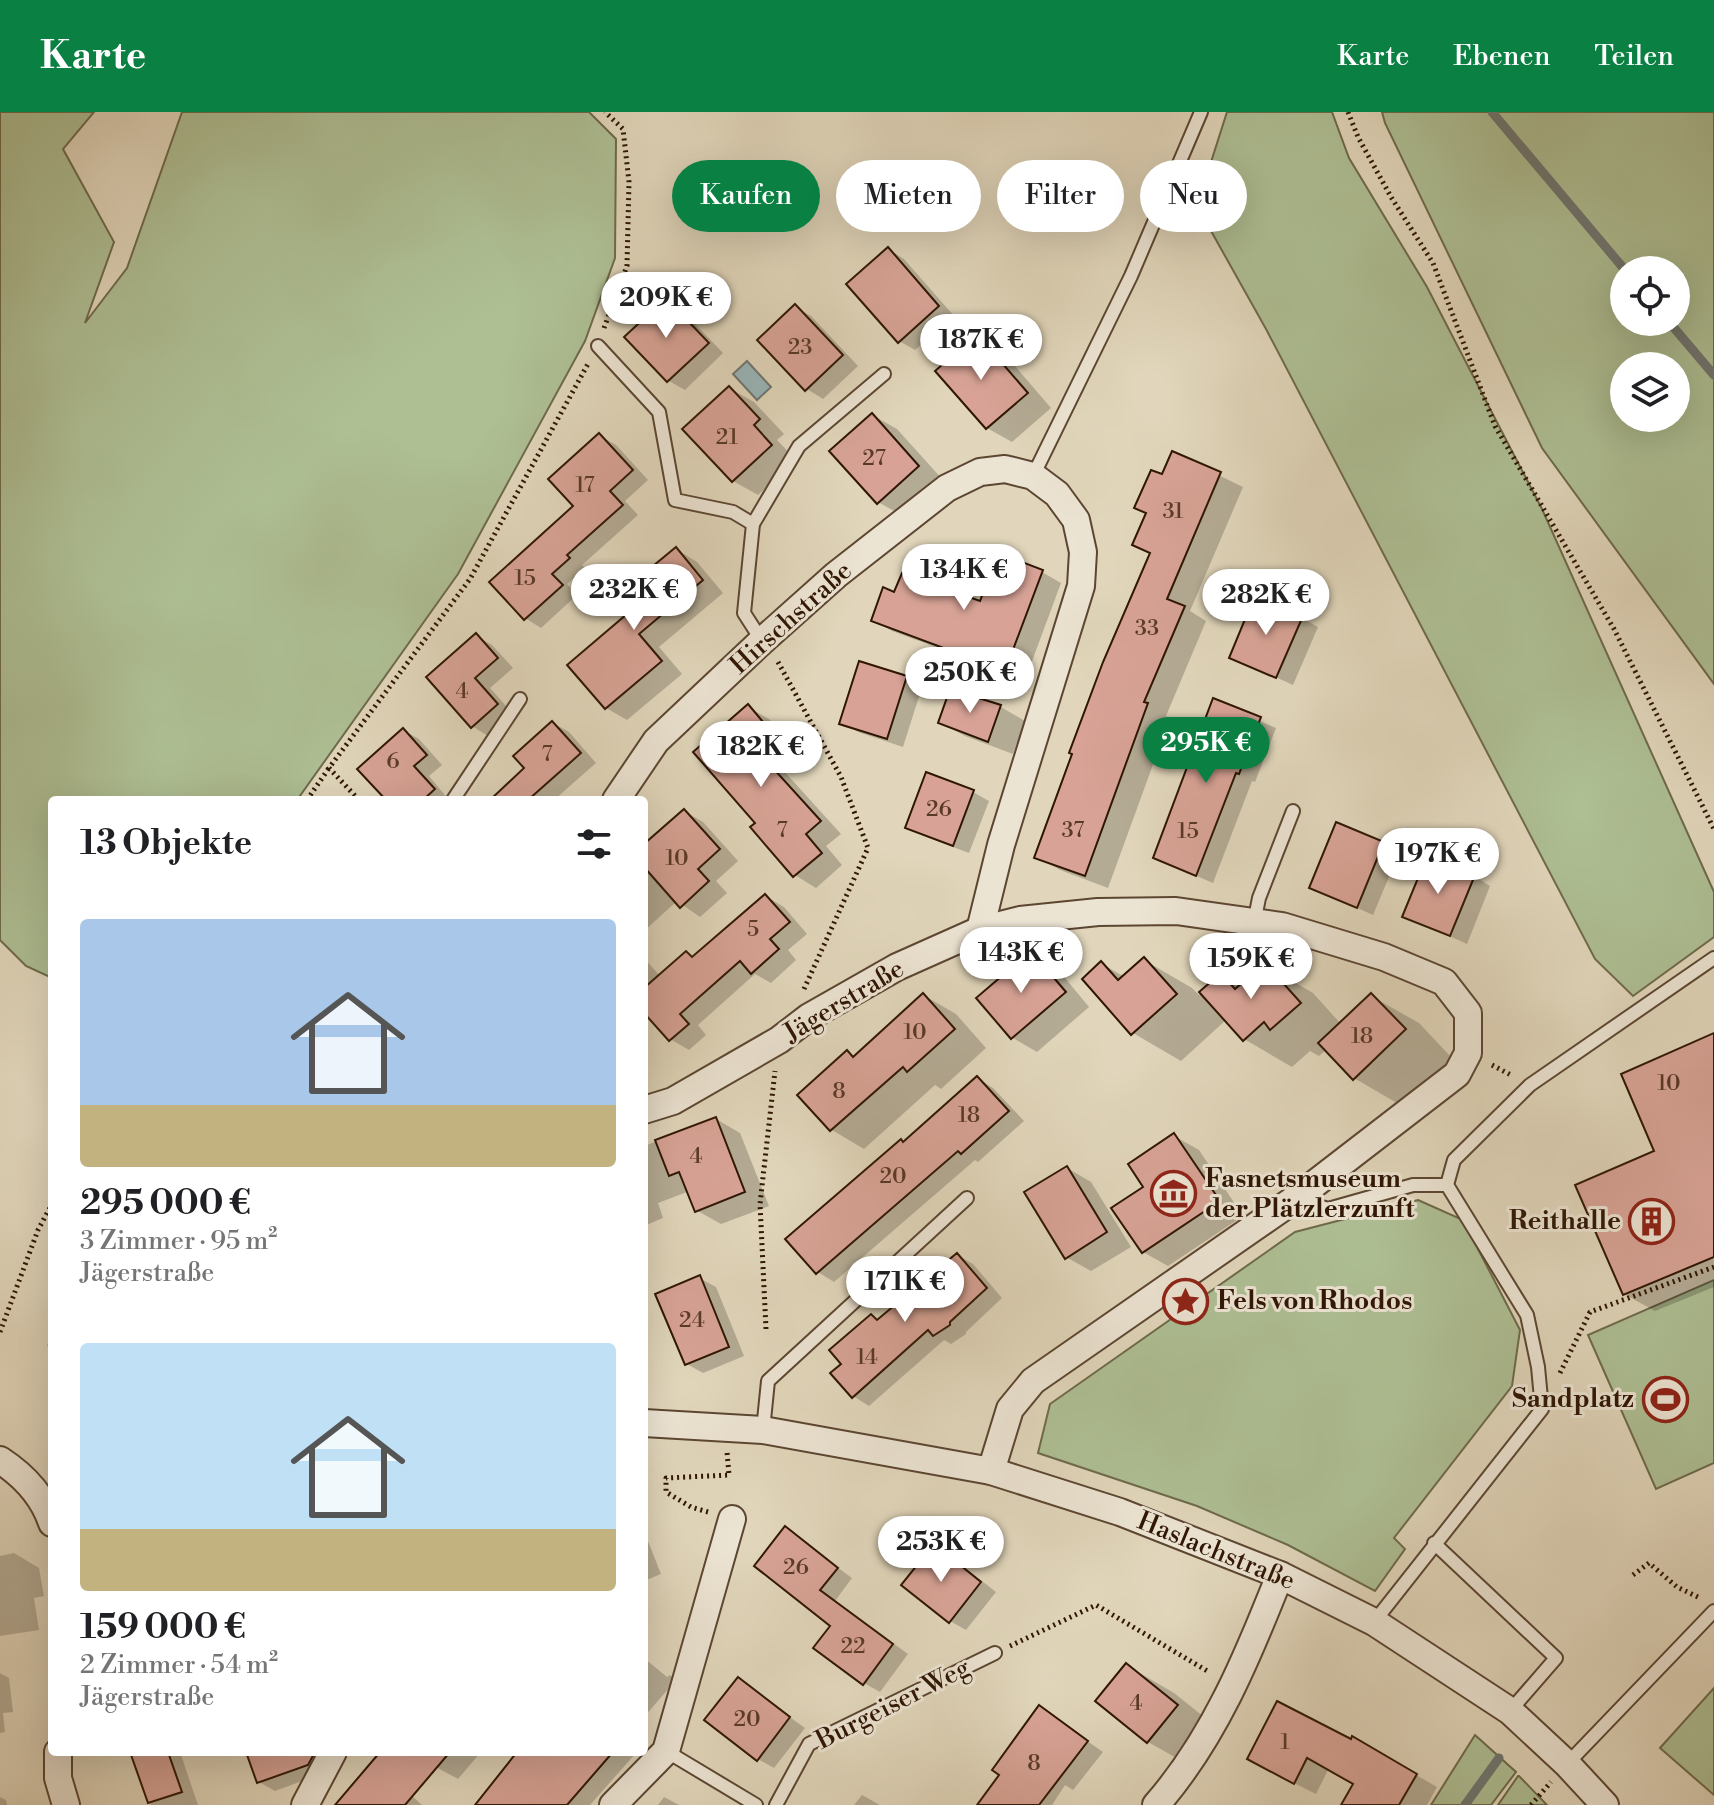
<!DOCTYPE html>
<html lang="de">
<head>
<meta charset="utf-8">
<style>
  body { margin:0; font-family:"Libre Bodoni",serif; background:#f6f6f6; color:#202124; height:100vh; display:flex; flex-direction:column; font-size:30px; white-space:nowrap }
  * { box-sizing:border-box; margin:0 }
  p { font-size:26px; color:#757577 }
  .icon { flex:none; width:44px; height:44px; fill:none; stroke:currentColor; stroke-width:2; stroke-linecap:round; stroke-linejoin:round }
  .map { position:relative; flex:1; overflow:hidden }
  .side { position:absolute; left:48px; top:684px; width:600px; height:960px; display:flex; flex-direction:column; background:#fff; border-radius:8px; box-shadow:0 8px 32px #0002 }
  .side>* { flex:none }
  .hud { position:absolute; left:672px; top:48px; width:760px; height:72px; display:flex; gap:16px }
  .tools { position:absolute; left:1610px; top:144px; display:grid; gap:16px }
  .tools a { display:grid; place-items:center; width:80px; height:80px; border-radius:50%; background:#fff; box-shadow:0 8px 32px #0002; font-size:40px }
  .price { position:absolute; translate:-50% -68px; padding:0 18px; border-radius:28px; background:#fff; color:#222; font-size:26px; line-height:52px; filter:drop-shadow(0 2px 4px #0008) }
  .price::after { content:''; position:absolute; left:50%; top:48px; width:24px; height:18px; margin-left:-12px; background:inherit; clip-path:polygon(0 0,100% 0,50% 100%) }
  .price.current { background:#0b8043; color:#fff }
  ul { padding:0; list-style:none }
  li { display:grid; align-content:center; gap:16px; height:424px; padding:0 32px }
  li span { display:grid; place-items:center; height:248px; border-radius:8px; color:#555 }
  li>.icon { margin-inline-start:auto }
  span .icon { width:144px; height:144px; fill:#fffc; stroke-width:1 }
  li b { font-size:34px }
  h2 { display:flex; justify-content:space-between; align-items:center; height:96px; padding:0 32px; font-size:34px }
  .tag { padding:0 28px; border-radius:36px; background:#fff; box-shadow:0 8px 32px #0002; font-size:28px; line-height:72px }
  .tag.current { background:#0b8043; color:#fff }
  header { display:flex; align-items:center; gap:48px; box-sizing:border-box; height:112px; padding:0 40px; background:#0b8043; color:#fff }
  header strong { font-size:38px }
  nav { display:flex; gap:44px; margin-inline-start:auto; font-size:28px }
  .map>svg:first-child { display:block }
  .green { fill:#aebf94; stroke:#6e6a4c; stroke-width:2; fill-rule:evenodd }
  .water { fill:#99b6bb; stroke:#6f7672; stroke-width:2 }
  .shadow { fill:#0003 }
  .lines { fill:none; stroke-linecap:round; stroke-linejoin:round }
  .stream { stroke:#6f7672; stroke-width:9 }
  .building { fill:#d8a396; stroke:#2f1604; stroke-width:2 }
  .service-casing { stroke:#5c4632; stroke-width:16 }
  .minor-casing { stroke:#5c4632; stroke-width:30 }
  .path { stroke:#2f1604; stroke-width:5; stroke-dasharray:2 4; stroke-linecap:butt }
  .service { stroke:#ece4d3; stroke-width:12 }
  .minor { stroke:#ece4d3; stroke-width:26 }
  .labels { text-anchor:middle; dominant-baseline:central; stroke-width:6; stroke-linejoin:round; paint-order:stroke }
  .number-label { font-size:22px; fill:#593928 }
  .street-label { font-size:26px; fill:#2f1604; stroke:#ece4d3 }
  .poi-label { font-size:26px; font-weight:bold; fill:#2f1604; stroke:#ece4d3; text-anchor:start }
</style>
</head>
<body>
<header>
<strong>Karte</strong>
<nav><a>Karte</a><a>Ebenen</a><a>Teilen</a></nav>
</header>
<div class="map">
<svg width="1714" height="1693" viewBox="0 0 1714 1693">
  <rect width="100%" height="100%" fill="#e1d6bb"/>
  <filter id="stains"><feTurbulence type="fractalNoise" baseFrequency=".0025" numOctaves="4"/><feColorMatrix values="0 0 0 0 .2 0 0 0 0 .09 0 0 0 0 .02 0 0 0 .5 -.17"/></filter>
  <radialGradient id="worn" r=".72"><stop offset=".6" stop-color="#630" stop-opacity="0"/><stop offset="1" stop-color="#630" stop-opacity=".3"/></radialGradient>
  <!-- green -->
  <g class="green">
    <polygon points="0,0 94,0 63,37 114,130 85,211 127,156 182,0 589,0 616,27 615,146 585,229 458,462 297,688 52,688 52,866 26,854 0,828"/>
    <polygon points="1227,0 1332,0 1349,46 1427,175 1542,397 1714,780 1714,825 1633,884 1595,847 1266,217 1197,94"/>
    <path d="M1382,0H1714V572L1542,336L1385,11ZM1676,158V210H1624V158ZM1624,254H1676V306H1624Z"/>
    <polygon points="1418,1088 1463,1108 1520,1218 1512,1274 1394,1426 1405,1437 1375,1479 1288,1433 1197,1394 1038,1341 1050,1292 1295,1120"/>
    <polygon points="1714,1168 1714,1351 1656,1377 1588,1223"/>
    <polygon points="1714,1576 1714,1683 1660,1636"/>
    <polygon points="1475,1623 1516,1660 1491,1693 1431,1693"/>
    <polygon points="1518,1664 1519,1664 1547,1693 1498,1693"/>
  </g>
  <!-- water -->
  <polygon class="water" points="747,249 771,275 757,288 733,262"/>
  <!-- shadow -->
  <g class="shadow">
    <polygon points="888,137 904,147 954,204 915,238 899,229"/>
    <polygon points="666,188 682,198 723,241 685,278 669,269 627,225"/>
    <polygon points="795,195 811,204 858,254 823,287 807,277"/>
    <polygon points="977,225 1002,239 1051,296 1012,330 987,316"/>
    <polygon points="729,276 754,290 784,322 777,328 796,348 758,383 733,369"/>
    <polygon points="872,303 897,317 943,368 903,404 878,390"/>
    <polygon points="600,324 616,333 648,368 625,389 638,403 582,453 585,456 567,472 577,483 541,516 525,506 576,395"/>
    <polygon points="1173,341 1243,375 1190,499 1206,509 1166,604 1170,606 1108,776 1060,758 1037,745 1151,442 1163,365"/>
    <polygon points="676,437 697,450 723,481 659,535 682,562 627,608 606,596 644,490"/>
    <polygon points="1042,460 1061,471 1025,568 892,519 873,508 896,482 981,492"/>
    <polygon points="1302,506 1318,515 1293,573 1231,545"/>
    <polygon points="476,524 492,533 513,556 490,576 513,602 488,624 472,614"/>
    <polygon points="906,566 922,575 903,635 858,620 842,611"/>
    <polygon points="951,580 1001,595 1025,609 1013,642 965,624 940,610"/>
    <polygon points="1214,589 1276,616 1255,670 1252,669 1213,771 1155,746"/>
    <polygon points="748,595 769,607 799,642 782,657 841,722 826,734 842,753 816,776 795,763 758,711"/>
    <polygon points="553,611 569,620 596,651 554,688 492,688 526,657"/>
    <polygon points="403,618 419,627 442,653 429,664 449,688 389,688"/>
    <polygon points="973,680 989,689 969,741 924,724 908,715"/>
    <polygon points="684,699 703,710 738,749 716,769 727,781 700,805 677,789 644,819 644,735"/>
    <polygon points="1383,732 1399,741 1373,803 1311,775"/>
    <polygon points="1474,764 1490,774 1467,832 1405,804"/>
    <polygon points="765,784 784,795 807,822 788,838 796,848 771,871 755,862 698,913 706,923 689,938 670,927 644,898 644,846 660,864 686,841 694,846"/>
    <polygon points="1031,841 1056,855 1089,895 1037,940 1013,926 979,886"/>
    <polygon points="1144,848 1192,876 1199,883 1221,863 1241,875 1265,853 1313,881 1341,912 1371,884 1419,911 1452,946 1402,994 1354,966 1327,937 1319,944 1310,939 1292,955 1244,927 1226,908 1181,949 1133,921 1102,852 1125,865"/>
    <polygon points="923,883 956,902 986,936 941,977 935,973 864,1037 832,1018 800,983 847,941 855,945"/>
    <polygon points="1714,923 1714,1175 1655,1199 1624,1182 1657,1040"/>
    <polygon points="977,966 993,976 1024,1009 978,1050 975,1048 834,1170 818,1160 904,1031"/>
    <polygon points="716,1007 740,1021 769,1094 721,1112 696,1098 687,1080 658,1091 663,1106 644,1114 644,1034"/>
    <polygon points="1174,1024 1199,1038 1243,1104 1168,1154 1143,1140 1146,1076"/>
    <polygon points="1067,1056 1091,1070 1131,1135 1091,1159 1066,1145"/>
    <polygon points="957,1143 973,1152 1002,1186 966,1220 966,1222 951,1232 944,1228 869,1294 853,1284 844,1252 872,1204 879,1208"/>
    <polygon points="699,1166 716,1175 744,1244 703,1261 687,1252"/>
    <polygon points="52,1230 52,1246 47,1232"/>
    <polygon points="785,1417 852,1466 835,1489 908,1542 880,1580 864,1571"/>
    <polygon points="644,1419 661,1462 644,1469"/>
    <polygon points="934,1435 950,1444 996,1480 966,1518 950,1509"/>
    <polygon points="14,1441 39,1456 44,1484 34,1486 39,1518 0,1524 0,1444"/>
    <polygon points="644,1546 667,1565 670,1563 676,1568 644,1605"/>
    <polygon points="1126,1553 1174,1581 1224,1621 1196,1657 1148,1630"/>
    <polygon points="0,1561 9,1566 13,1600 3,1601 5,1620 0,1621"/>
    <polygon points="738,1568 805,1616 774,1656 758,1647"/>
    <polygon points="1040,1596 1103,1640 1073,1678 1065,1673 1052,1693 989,1693 1002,1663"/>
    <polygon points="1353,1627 1437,1675 1427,1693 1343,1693 1356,1671 1329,1656 1316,1682 1270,1659"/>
    <polygon points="132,1640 180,1640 198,1693 151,1693"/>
    <polygon points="248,1640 313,1640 321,1662 275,1679 259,1670"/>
    <polygon points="382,1640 481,1640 458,1667 436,1655 412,1684 422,1693 352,1693"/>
    <polygon points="529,1640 634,1640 636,1641 590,1693 484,1693"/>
    <polygon points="862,1683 878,1692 879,1693 854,1693"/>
    <polygon points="0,1685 6,1688 7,1693 0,1693"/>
    <polygon points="664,1685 679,1693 658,1693"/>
  </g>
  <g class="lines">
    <!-- stream -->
    <g class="stream">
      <polyline points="1492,0 1625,158"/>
      <polyline points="1669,210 1714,263"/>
      <polyline points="1465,1693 1499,1646"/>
    </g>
  </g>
  <!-- building -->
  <g class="building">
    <polygon points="888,135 939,194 898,231 846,172"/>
    <polygon points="666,186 709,231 667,270 624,225"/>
    <polygon points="795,192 843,243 805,279 757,228"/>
    <polygon points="977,222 1028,281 986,317 935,259"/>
    <polygon points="729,274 760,307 754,313 772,333 732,370 682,317"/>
    <polygon points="872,301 919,354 877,392 829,339"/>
    <polygon points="599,321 633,358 610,379 623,393 567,443 570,446 552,462 563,473 524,508 489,470 573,394 548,367"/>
    <polygon points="1172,339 1221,360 1167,487 1185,494 1144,590 1148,591 1085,764 1034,746 1072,642 1069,641 1103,550 1150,441 1132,433 1146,401 1134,396 1151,358 1162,362"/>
    <polygon points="676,435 703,468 639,522 662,549 605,597 567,553 641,490 629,474"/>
    <polygon points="998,441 1043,458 1005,559 871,509 883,475 894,480 902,461 980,489"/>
    <polygon points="1255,483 1303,504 1276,566 1229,546"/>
    <polygon points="476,521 498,546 475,566 498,592 471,616 426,565"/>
    <polygon points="859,549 907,564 887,627 839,612"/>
    <polygon points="950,577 1001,593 988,630 938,611"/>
    <polygon points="1213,586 1261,605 1239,662 1236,661 1196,764 1153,746"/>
    <polygon points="748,592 779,629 762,644 821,709 806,722 822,741 793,765 750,715 755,711 693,640"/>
    <polygon points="552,609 581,641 528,688 490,688 524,656 513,644"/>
    <polygon points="403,616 427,643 414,654 435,677 423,688 386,688 357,657"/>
    <polygon points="926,660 974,678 953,734 905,716"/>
    <polygon points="684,697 720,737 698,757 709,769 680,796 644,755 644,732"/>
    <polygon points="1336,710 1384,730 1357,796 1309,776"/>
    <polygon points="1427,744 1475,763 1450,824 1402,805"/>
    <polygon points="765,782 790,810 770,827 779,837 751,862 740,849 680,902 689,912 669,929 644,901 644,876 686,839 692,845"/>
    <polygon points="1031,839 1066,880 1011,927 976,886"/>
    <polygon points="1144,845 1177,882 1131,923 1082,867 1101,849 1118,868"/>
    <polygon points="1265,851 1301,891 1270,918 1264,910 1243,929 1199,880 1221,861 1235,877"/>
    <polygon points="923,881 955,917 907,960 903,955 830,1019 797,983 847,938 853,945"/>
    <polygon points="1371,881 1406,917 1353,968 1318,931"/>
    <polygon points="1714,921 1714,1145 1623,1183 1575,1073 1654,1039 1621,962"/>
    <polygon points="977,964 1009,999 961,1042 958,1039 816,1162 785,1127 901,1027 903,1030"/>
    <polygon points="716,1005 745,1080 695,1100 679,1060 669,1064 655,1028"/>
    <polygon points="1174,1021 1220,1089 1142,1141 1111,1096 1143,1075 1128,1052"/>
    <polygon points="1067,1054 1107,1120 1065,1147 1024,1080"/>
    <polygon points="957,1141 987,1176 950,1210 950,1213 933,1224 928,1218 852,1286 830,1261 841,1252 829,1238 871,1202 877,1208"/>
    <polygon points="700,1163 729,1235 685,1253 655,1182"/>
    <polygon points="785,1414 838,1456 820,1478 893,1532 863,1573 813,1536 830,1514 754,1454"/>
    <polygon points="934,1432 981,1470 949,1511 901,1473"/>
    <polygon points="1126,1551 1178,1593 1147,1631 1095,1589"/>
    <polygon points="738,1565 790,1605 757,1649 704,1608"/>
    <polygon points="1277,1589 1351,1627 1352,1624 1417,1662 1399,1693 1341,1693 1353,1672 1307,1646 1294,1672 1247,1647"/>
    <polygon points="1039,1593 1088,1629 1039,1693 977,1693 999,1663 992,1658"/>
    <polygon points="130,1640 168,1640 182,1680 148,1691"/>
    <polygon points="246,1640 315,1640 308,1653 257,1671"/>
    <polygon points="380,1640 450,1640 405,1693 335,1693"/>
    <polygon points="517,1640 613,1640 567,1693 475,1693"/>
  </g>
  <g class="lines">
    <defs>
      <g id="service">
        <polyline points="598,234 659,300 675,388 733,400 753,412"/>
        <polyline points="1033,364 1131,164 1201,0"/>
        <polyline points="762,529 744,501 753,412 799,334 884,262"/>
        <polyline points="453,688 520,587"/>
        <polyline points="1254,811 1259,786 1293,699"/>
        <polyline points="1447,1073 1454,1048 1530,973 1714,846"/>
        <polyline points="1295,1087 1328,1097 1413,1073 1447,1073 1527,1203 1538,1255 1542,1297 1374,1510"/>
        <polyline points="763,1318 768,1269 967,1086"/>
        <polyline points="1434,1431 1556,1546 1510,1599"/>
        <polyline points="666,1639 756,1693"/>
        <polyline points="1567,1652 1714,1499"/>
        <polyline points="776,1693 809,1632 995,1541"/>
      </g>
      <g id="minor">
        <polyline points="616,688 656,629 762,529 836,463 947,376 980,360 1005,357 1033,364 1057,382 1076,408 1083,440 1081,474 1001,733 980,818"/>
        <polyline points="644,998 673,989 779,928 809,905 897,855 980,818 1020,808 1098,800 1176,799 1282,814 1384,845 1444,870 1468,901 1468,941 1457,962 1295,1087 1033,1269 1010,1297 991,1359"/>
        <polyline points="644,1311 763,1318 991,1359 1120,1400 1280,1463 1374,1510 1510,1599 1567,1652 1605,1693"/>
        <path d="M0,1348C23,1363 43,1384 52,1411"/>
        <polyline points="58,1640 58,1666 66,1693"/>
        <polyline points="305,1693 333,1640"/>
        <polyline points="613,1693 666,1639 732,1407"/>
        <path d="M1156,1693C1214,1627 1248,1544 1280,1463"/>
      </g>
    </defs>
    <!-- service casing -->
    <use href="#service" class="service-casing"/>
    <!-- minor casing -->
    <use href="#minor" class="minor-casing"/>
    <!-- path -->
    <g class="path">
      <polyline points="1348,0 1358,25 1391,85 1433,151 1495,314 1614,517 1714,717"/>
      <polyline points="604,216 627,154 629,70 623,17 605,0"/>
      <polyline points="778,550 841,665 868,736 804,877"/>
      <polyline points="307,688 329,656"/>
      <polyline points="359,688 329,656 470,467 589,250"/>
      <polyline points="1492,953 1511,963"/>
      <polyline points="766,1217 760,1092 775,959"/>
      <polyline points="0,1220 38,1118 52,1092"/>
      <polyline points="1560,1261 1590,1200 1714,1155"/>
      <polyline points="708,1400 691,1395 666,1380 666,1366 729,1363 727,1340"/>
      <polyline points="1633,1463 1649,1451 1677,1475 1700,1486"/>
      <polyline points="1010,1534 1096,1493 1209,1560"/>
      <polyline points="1531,1693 1551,1670"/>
    </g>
    <!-- service -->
    <use href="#service" class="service"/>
    <!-- minor -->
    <use href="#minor" class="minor"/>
  </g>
  <!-- icons -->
  <defs>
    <symbol id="museum-ring" viewBox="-11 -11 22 22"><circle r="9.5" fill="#ece4d3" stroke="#8f2418" stroke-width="1.5"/><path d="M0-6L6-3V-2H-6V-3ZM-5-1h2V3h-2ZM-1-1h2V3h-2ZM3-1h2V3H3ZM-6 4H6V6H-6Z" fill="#8f2418"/></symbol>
    <symbol id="building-ring" viewBox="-11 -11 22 22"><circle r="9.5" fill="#ece4d3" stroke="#8f2418" stroke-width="1.5"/><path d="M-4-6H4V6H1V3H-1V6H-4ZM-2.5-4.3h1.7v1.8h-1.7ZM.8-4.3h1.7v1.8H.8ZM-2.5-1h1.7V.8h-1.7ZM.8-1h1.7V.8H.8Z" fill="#8f2418"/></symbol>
    <symbol id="sight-ring" viewBox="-11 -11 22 22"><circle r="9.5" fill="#ece4d3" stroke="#8f2418" stroke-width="1.5"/><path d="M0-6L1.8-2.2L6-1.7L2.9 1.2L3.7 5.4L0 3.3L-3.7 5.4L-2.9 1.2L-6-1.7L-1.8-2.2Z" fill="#8f2418"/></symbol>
    <symbol id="stadium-ring" viewBox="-11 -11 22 22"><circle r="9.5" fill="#ece4d3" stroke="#8f2418" stroke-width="1.5"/><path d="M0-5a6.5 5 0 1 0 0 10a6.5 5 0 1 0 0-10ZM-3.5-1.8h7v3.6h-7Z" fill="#8f2418"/></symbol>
  </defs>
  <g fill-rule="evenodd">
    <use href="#museum-ring" x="1148" y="1056" width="51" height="51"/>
    <use href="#building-ring" x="1626" y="1084" width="51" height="51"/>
    <use href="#sight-ring" x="1160" y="1164" width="51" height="51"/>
    <use href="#stadium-ring" x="1640" y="1262" width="51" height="51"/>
  </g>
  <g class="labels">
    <!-- number labels -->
    <g class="number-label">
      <text x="800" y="235">23</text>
      <text x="727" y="325">21</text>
      <text x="874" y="346">27</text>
      <text x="585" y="373">17</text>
      <text x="1173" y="399">31</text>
      <text x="525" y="466">15</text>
      <text x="1147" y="516">33</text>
      <text x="462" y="579">4</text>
      <text x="547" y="642">7</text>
      <text x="393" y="649">6</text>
      <text x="939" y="697">26</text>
      <text x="782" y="718">7</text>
      <text x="1073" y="718">37</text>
      <text x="1188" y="719">15</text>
      <text x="677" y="746">10</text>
      <text x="753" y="817">5</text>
      <text x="915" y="920">10</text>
      <text x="1362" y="924">18</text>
      <text x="1669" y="971">10</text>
      <text x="839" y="979">8</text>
      <text x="969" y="1003">18</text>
      <text x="696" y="1044">4</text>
      <text x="893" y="1064">20</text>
      <text x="692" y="1208">24</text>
      <text x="867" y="1245">14</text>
      <text x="796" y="1455">26</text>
      <text x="853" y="1534">22</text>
      <text x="1136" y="1591">4</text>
      <text x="747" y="1607">20</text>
      <text x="1285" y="1630">1</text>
      <text x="1034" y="1651">8</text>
    </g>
    <!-- street labels -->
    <g class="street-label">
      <text transform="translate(791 506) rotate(-42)">Hirschstraße</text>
      <text transform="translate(844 889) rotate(-31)">Jägerstraße</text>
      <text transform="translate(1216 1439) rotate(22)">Haslachstraße</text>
      <text transform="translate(893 1592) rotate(-27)">Burgeiser Weg</text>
    </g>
    <!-- poi labels -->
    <g class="poi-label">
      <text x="1205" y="1067">Fasnetsmuseum<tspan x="1205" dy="30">der Plätzlerzunft</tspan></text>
      <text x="1621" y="1109" text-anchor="end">Reithalle</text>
      <text x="1217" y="1189">Fels von Rhodos</text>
      <text x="1634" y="1287" text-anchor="end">Sandplatz</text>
    </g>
  </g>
  <rect width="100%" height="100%" filter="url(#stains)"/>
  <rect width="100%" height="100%" fill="url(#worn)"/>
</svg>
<div class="tools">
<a><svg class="icon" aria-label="locate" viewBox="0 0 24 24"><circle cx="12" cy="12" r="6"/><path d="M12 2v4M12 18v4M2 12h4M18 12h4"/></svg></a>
<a><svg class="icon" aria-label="layers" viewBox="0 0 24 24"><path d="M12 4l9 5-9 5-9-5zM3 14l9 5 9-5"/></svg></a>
</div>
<b class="price" style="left:666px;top:228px">209K €</b>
<b class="price" style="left:981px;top:270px">187K €</b>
<b class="price" style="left:964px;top:500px">134K €</b>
<b class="price" style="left:634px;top:520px">232K €</b>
<b class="price" style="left:1266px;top:525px">282K €</b>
<b class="price" style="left:970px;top:603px">250K €</b>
<b class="price current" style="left:1206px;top:673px">295K €</b>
<b class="price" style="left:761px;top:677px">182K €</b>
<b class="price" style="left:1438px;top:784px">197K €</b>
<b class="price" style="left:1021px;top:883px">143K €</b>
<b class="price" style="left:1251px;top:889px">159K €</b>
<b class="price" style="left:905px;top:1212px">171K €</b>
<b class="price" style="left:941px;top:1472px">253K €</b>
<div class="hud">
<a class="tag current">Kaufen</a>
<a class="tag">Mieten</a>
<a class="tag">Filter</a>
<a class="tag">Neu</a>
</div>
<section class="side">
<h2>13 Objekte<svg class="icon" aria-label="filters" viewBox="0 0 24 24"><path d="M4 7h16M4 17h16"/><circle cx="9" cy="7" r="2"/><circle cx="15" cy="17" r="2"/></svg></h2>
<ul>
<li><span style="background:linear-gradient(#a9c7e8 75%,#c2b280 0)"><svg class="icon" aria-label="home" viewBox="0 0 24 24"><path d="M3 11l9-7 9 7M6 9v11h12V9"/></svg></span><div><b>295 000 €</b><p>3 Zimmer · 95 m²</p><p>Jägerstraße</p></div></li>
<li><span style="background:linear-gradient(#bfe0f5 75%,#c2b280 0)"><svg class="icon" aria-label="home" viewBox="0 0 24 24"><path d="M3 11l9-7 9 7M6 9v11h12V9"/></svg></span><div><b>159 000 €</b><p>2 Zimmer · 54 m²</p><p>Jägerstraße</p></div></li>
</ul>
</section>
</div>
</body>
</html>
